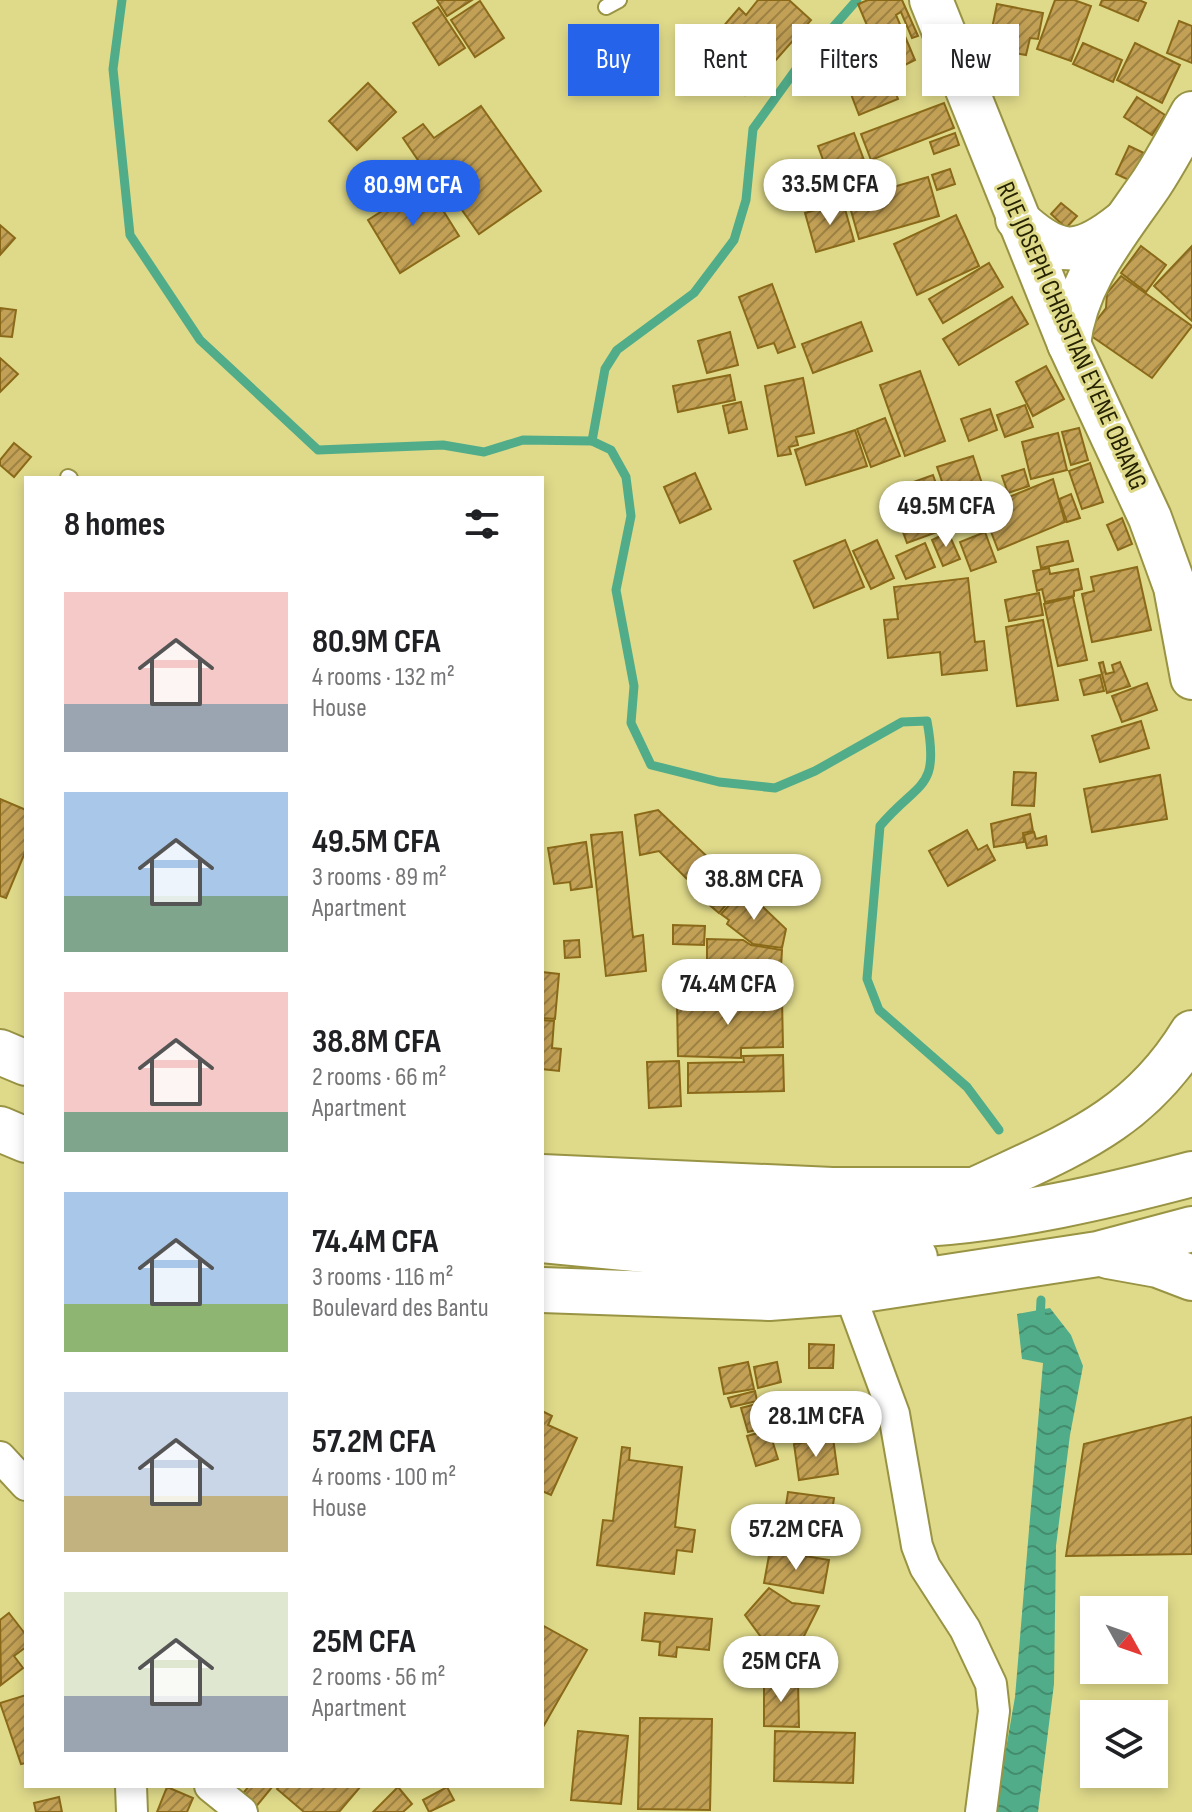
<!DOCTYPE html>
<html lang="en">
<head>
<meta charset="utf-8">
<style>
  body { margin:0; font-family:"Sofia Sans Condensed",sans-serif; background:#f2f2f2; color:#202124; height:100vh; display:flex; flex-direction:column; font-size:30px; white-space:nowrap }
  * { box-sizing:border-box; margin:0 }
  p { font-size:26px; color:#757577 }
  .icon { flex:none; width:44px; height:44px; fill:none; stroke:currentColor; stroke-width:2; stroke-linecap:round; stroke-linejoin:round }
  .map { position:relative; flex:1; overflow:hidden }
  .details { position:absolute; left:24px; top:476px; width:520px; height:1312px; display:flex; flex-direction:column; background:#fff; border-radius:0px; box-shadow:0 4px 12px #0003 }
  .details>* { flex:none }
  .hud { position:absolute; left:568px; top:24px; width:504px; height:72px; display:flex; gap:16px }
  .needle { width:52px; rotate:130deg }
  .buttons { position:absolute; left:1080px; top:1596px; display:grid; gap:16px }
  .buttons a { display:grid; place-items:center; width:88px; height:88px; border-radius:0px; background:#fff; box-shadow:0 4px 12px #0003; font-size:40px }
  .price { position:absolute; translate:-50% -68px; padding:0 18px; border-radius:28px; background:#fff; color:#222; font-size:26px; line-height:52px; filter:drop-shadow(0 2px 4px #0008) }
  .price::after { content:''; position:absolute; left:50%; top:48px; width:24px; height:18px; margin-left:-12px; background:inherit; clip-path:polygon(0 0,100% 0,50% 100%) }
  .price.active { background:#2563eb; color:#fff }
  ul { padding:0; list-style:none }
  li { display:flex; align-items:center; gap:24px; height:200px; padding:0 40px }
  li span { display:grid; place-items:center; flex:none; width:224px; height:160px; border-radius:0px; color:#555 }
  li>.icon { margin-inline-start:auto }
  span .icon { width:96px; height:96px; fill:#fffc; stroke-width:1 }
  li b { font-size:34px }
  h2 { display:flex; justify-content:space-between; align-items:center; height:96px; padding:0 40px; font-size:34px }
  .pill { padding:0 28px; border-radius:0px; background:#fff; box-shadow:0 4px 12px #0003; font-size:28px; line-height:72px }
  .pill.active { background:#2563eb; color:#fff }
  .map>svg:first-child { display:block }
  .water { fill:url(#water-waves) }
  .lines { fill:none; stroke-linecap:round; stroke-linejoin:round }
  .stream { stroke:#51ad89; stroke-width:9 }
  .building { fill:url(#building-hatch); stroke:#8a6a19; stroke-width:2 }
  .lane-casing { stroke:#999344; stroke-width:18 }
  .street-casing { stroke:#999344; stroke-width:34 }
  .secondary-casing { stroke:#999344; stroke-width:46 }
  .highway-casing { stroke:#999344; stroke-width:48 }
  .lane { stroke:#fff; stroke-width:14 }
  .street { stroke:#fff; stroke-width:30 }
  .secondary { stroke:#fff; stroke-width:42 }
  .highway { stroke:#fff; stroke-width:44 }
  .labels { text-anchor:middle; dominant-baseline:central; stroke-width:6; stroke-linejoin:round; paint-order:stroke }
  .street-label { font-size:26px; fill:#262302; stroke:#dfda8a }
</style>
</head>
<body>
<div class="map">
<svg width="1192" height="1812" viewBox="0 0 1192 1812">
  <defs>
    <pattern id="water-waves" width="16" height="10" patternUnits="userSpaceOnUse" patternTransform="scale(2)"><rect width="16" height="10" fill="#51ad89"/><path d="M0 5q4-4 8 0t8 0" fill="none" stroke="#438c6e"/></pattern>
    <pattern id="building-hatch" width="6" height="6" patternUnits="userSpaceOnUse" patternTransform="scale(2)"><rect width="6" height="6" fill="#c2a055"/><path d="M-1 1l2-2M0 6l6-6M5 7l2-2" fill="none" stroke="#9d8244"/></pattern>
  </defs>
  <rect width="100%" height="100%" fill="#dfda8a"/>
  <!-- water -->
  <polygon class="water" points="1050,1308 1071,1335 1083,1366 1070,1435 1056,1546 1054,1684 1038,1812 995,1812 1015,1697 1043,1363 1022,1359 1017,1314"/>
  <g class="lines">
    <!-- stream -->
    <g class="stream">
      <path d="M122,0L113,69L130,235L200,340L318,450L443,445L484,452L523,440L592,441L611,450L626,477L631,516L616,590L634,686L631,723L651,765L719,782L775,788L815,771L902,722L927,721C940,791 919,780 880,826L867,979L879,1010L967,1087L999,1130"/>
      <polyline points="592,441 605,369 617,350 694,293 734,240 746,200 753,129 797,68 857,0"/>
      <polyline points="1040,1320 1041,1300"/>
    </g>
  </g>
  <!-- building -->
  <g class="building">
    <polygon points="437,0 472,0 447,16"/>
    <polygon points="758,0 789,0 811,20 745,95 706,60 717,47 710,42 739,8 746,15"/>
    <polygon points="868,0 902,0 918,36 912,38 901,12 896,15 915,60 903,66 898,54 882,61 858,4"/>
    <polygon points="1055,0 1074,0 1091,6 1071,61 1037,49"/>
    <polygon points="1102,0 1139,0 1146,3 1138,21 1100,5"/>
    <polygon points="480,1 504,38 475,57 451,20"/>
    <polygon points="997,4 1043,13 1038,39 1030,38 1026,55 988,48"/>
    <polygon points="438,7 465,48 439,65 413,23"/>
    <polygon points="1179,21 1192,26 1192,63 1167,53"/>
    <polygon points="1083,43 1122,60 1113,82 1073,64"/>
    <polygon points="1135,43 1180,65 1162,103 1117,80"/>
    <polygon points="890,78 898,99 859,115 851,94"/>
    <polygon points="368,83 396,112 357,150 329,121"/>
    <polygon points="1137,97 1165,115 1152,135 1124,117"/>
    <polygon points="944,103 954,128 871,160 861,134"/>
    <polygon points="481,106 541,191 479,234 428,162 422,166 403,138 423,124 434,138"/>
    <polygon points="854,133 865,163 829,176 818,146"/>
    <polygon points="955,133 959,145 934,154 930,142"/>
    <polygon points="1129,146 1144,153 1131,181 1116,174"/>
    <polygon points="950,169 955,184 937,190 932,175"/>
    <polygon points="928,177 939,216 859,239 848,200"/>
    <polygon points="426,183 459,236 400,273 368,220"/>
    <polygon points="843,202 854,241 816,252 805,213"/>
    <polygon points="1061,203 1077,216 1066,228 1051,214"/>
    <polygon points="956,215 979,266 917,295 894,244"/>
    <polygon points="0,225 15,238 0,255"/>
    <polygon points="1141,246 1166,265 1146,292 1121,273"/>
    <polygon points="1192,246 1192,321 1154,286"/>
    <polygon points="989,263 1003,287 943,323 929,299"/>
    <polygon points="1121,276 1192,326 1152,378 1087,333 1106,308 1107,293"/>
    <polygon points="772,284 795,347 778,353 774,343 758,348 739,297"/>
    <polygon points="1012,297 1028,324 959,365 943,339"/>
    <polygon points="0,308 16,310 12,337 0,336"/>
    <polygon points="861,322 872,351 813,373 802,344"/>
    <polygon points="730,332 738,365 707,373 698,341"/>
    <polygon points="0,358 18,374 0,392"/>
    <polygon points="1046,366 1064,399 1033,416 1016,382"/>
    <polygon points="920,371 945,441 905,456 880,385"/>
    <polygon points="730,375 735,400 678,412 673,386"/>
    <polygon points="803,378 814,433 796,437 798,445 789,447 791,454 778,456 765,386"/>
    <polygon points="741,402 747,429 729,433 723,406"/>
    <polygon points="1025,405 1033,427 1005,437 997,415"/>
    <polygon points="990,409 997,430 969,441 961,419"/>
    <polygon points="885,418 900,456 871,467 857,429"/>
    <polygon points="1079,428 1088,460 1071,465 1062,432"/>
    <polygon points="855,430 867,466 806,485 795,450"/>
    <polygon points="1058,433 1067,470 1031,479 1022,442"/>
    <polygon points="14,443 31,457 14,477 0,465 0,460"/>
    <polygon points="973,456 987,499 952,511 937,467"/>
    <polygon points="1090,463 1103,502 1082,509 1069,471"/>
    <polygon points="1024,469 1029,486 1008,493 1002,476"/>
    <polygon points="695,473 711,509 680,523 664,487"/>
    <polygon points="933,475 951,527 907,543 888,491"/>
    <polygon points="1053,479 1065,522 998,550 982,508"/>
    <polygon points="1071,494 1080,518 1067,522 1059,499"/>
    <polygon points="1122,518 1132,544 1118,550 1107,525"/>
    <polygon points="948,532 960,559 943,566 932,540"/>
    <polygon points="985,532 996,562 971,571 960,542"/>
    <polygon points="845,540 864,587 814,608 794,561"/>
    <polygon points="877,540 894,578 871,589 853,551"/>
    <polygon points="1068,541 1073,561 1041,568 1037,547"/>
    <polygon points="925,543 935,567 906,579 896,556"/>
    <polygon points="1137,567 1151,630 1092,642 1082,594 1094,591 1091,577"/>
    <polygon points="1049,568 1050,574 1078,569 1082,589 1074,591 1074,596 1045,602 1042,589 1037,591 1033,571"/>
    <polygon points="968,578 975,642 984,641 987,670 942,675 940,652 888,658 884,620 898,619 894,587"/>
    <polygon points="1039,593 1043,615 1009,621 1005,600"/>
    <polygon points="1073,597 1087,660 1058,666 1044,604"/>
    <polygon points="1043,620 1058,700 1017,706 1006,627"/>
    <polygon points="1103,662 1106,674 1114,672 1112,665 1120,662 1130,686 1107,693 1099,663"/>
    <polygon points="1100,675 1104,691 1084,695 1080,680"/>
    <polygon points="1147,683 1157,710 1122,722 1112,696"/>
    <polygon points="1141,721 1149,748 1100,762 1092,736"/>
    <polygon points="1014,772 1036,773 1034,806 1012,805"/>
    <polygon points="1160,775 1167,819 1092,832 1084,789"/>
    <polygon points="0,799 26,810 26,850 6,898 0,896"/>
    <polygon points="658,810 715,864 695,887 659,851 640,855 635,815"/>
    <polygon points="1030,814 1033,831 1023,833 1024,842 994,847 991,824"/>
    <polygon points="967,830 978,850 987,845 995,860 948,886 929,851"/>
    <polygon points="622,832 633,937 643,935 646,971 606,976 591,835"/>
    <polygon points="1034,832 1036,839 1046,836 1047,845 1027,848 1024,835"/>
    <polygon points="586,842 592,887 571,890 570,882 554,884 548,848"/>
    <polygon points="718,865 742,886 719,913 694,892"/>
    <polygon points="744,889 786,929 782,948 753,944 727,924 729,920 721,914"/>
    <polygon points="673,925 705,926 704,945 673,944"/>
    <polygon points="707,939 743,940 751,945 782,950 781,967 707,966"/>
    <polygon points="579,940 580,957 565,958 564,941"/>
    <polygon points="542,972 559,974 555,1019 542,1018"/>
    <polygon points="782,999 783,1047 741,1048 741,1058 678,1056 677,1003"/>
    <polygon points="542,1020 554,1021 552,1048 561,1049 559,1071 542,1069"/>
    <polygon points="783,1055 784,1091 688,1093 688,1063 744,1062 743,1056"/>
    <polygon points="679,1061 681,1106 649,1108 647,1062"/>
    <polygon points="809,1344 834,1345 833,1368 809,1368"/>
    <polygon points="748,1362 754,1389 724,1394 719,1368"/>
    <polygon points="777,1362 781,1382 758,1388 754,1367"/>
    <polygon points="755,1391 757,1401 731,1407 728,1398"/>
    <polygon points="760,1403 767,1427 748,1432 741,1408"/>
    <polygon points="542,1411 552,1416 548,1425 577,1438 551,1495 542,1491"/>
    <polygon points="1192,1417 1192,1554 1066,1556 1084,1444"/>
    <polygon points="769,1430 778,1459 756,1466 747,1436"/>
    <polygon points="833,1438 838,1474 799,1480 794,1444"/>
    <polygon points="622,1447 630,1448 629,1460 682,1467 675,1527 695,1530 692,1552 677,1550 674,1574 597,1565 603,1520 613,1521"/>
    <polygon points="788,1492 834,1498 826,1552 780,1546"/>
    <polygon points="770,1550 829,1560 823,1593 764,1583"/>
    <polygon points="769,1588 792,1603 819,1606 801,1642 774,1655 745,1615"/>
    <polygon points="9,1613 26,1635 26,1647 14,1656 23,1668 1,1685 0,1620"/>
    <polygon points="645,1613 712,1619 709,1650 677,1647 676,1657 659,1655 660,1642 642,1640"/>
    <polygon points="542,1625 587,1650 543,1727 542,1727"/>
    <polygon points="764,1681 798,1681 799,1727 764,1726"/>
    <polygon points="26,1695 26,1763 21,1764 0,1703"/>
    <polygon points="640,1718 712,1719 710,1810 638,1809"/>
    <polygon points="578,1731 628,1736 621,1804 571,1800"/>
    <polygon points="775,1731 855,1733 853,1783 774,1781"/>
    <polygon points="249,1786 273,1786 255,1808 240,1797"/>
    <polygon points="280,1786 361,1786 339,1812 304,1812 277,1789"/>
    <polygon points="167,1787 193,1798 187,1812 157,1812"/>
    <polygon points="398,1787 412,1804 403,1812 373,1812"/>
    <polygon points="447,1787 454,1800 429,1812 423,1800"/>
    <polygon points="59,1797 62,1812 36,1812 34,1803"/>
  </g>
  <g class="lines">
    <defs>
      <g id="lane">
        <polyline points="606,7 619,0"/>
        <polyline points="68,477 70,478"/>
      </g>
      <g id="street">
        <polyline points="849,1292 894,1414 917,1546 925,1567 965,1629 991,1684 994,1711 981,1812"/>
        <polyline points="0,1457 26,1485"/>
        <polyline points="131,1786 132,1812"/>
        <polyline points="210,1786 242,1812"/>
      </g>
      <g id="secondary">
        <polyline points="931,0 1069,344 1150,518 1175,587 1192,678"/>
        <path d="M1017,219C1058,257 1078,258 1122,223"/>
        <path d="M1069,344C1076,281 1116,235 1151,184C1166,161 1179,137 1192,113"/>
      </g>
      <g id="highway">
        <polyline points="0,1052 26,1063"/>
        <polyline points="0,1129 26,1140"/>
        <polyline points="542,1177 832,1190 971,1190 1002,1184"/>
        <path d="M981,1187C1070,1145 1138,1121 1192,1033"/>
        <path d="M542,1206C667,1221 797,1232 924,1224C1014,1218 1105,1197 1192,1174"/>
        <polyline points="542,1240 747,1260 915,1258"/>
        <polyline points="1108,1256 1158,1265 1192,1278"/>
        <polyline points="542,1290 769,1298 849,1292 1098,1254 1192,1229"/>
      </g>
    </defs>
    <!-- lane casing -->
    <use href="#lane" class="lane-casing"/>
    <!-- street casing -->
    <use href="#street" class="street-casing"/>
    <!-- secondary casing -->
    <use href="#secondary" class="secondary-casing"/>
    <!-- highway casing -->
    <use href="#highway" class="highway-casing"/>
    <!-- lane -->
    <use href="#lane" class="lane"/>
    <!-- street -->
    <use href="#street" class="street"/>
    <!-- secondary -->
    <use href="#secondary" class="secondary"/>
    <!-- highway -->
    <use href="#highway" class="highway"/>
  </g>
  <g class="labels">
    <!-- street labels -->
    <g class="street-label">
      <text transform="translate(1071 336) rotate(66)">RUE JOSEPH CHRISTIAN EYENE OBIANG</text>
    </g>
  </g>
</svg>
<div class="buttons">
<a><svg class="needle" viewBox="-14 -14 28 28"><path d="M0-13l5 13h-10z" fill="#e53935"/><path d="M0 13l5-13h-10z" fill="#757577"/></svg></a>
<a><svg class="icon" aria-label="layers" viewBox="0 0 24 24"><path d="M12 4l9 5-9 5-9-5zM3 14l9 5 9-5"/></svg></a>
</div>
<b class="price" style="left:830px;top:227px">33.5M CFA</b>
<b class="price active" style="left:413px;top:228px">80.9M CFA</b>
<b class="price" style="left:946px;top:549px">49.5M CFA</b>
<b class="price" style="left:754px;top:922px">38.8M CFA</b>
<b class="price" style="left:728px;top:1027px">74.4M CFA</b>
<b class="price" style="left:816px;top:1459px">28.1M CFA</b>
<b class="price" style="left:796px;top:1572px">57.2M CFA</b>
<b class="price" style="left:781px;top:1704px">25M CFA</b>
<div class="hud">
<a class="pill active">Buy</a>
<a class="pill">Rent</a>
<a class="pill">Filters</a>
<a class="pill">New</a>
</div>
<section class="details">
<h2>8 homes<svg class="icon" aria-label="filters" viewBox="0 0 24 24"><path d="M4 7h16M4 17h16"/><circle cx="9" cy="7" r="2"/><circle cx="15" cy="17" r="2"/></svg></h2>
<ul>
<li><span style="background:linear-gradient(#f6c9c9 70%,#9aa5b1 0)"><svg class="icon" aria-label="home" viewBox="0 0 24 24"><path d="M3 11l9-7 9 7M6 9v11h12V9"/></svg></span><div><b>80.9M CFA</b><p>4 rooms · 132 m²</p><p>House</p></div></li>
<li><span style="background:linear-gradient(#a9c7e8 65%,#7fa58c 0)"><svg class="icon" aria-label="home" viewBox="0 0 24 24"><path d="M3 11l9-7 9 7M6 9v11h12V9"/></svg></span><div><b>49.5M CFA</b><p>3 rooms · 89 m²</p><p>Apartment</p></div></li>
<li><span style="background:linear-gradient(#f6c9c9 75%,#7fa58c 0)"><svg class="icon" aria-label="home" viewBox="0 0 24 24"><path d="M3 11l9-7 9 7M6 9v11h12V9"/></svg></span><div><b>38.8M CFA</b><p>2 rooms · 66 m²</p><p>Apartment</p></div></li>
<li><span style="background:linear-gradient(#a9c7e8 70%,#8fb573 0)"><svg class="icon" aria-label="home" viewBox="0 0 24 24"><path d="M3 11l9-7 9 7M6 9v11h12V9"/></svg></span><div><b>74.4M CFA</b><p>3 rooms · 116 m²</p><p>Boulevard des Bantu</p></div></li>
<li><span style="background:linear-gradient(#c9d6e8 65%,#c2b280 0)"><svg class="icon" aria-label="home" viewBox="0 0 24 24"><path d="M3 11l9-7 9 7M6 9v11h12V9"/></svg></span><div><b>57.2M CFA</b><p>4 rooms · 100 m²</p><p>House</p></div></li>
<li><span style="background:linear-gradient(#dfe7d0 65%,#9aa5b1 0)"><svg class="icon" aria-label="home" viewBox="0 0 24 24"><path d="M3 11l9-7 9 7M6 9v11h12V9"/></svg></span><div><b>25M CFA</b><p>2 rooms · 56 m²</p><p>Apartment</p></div></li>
</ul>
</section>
</div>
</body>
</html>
